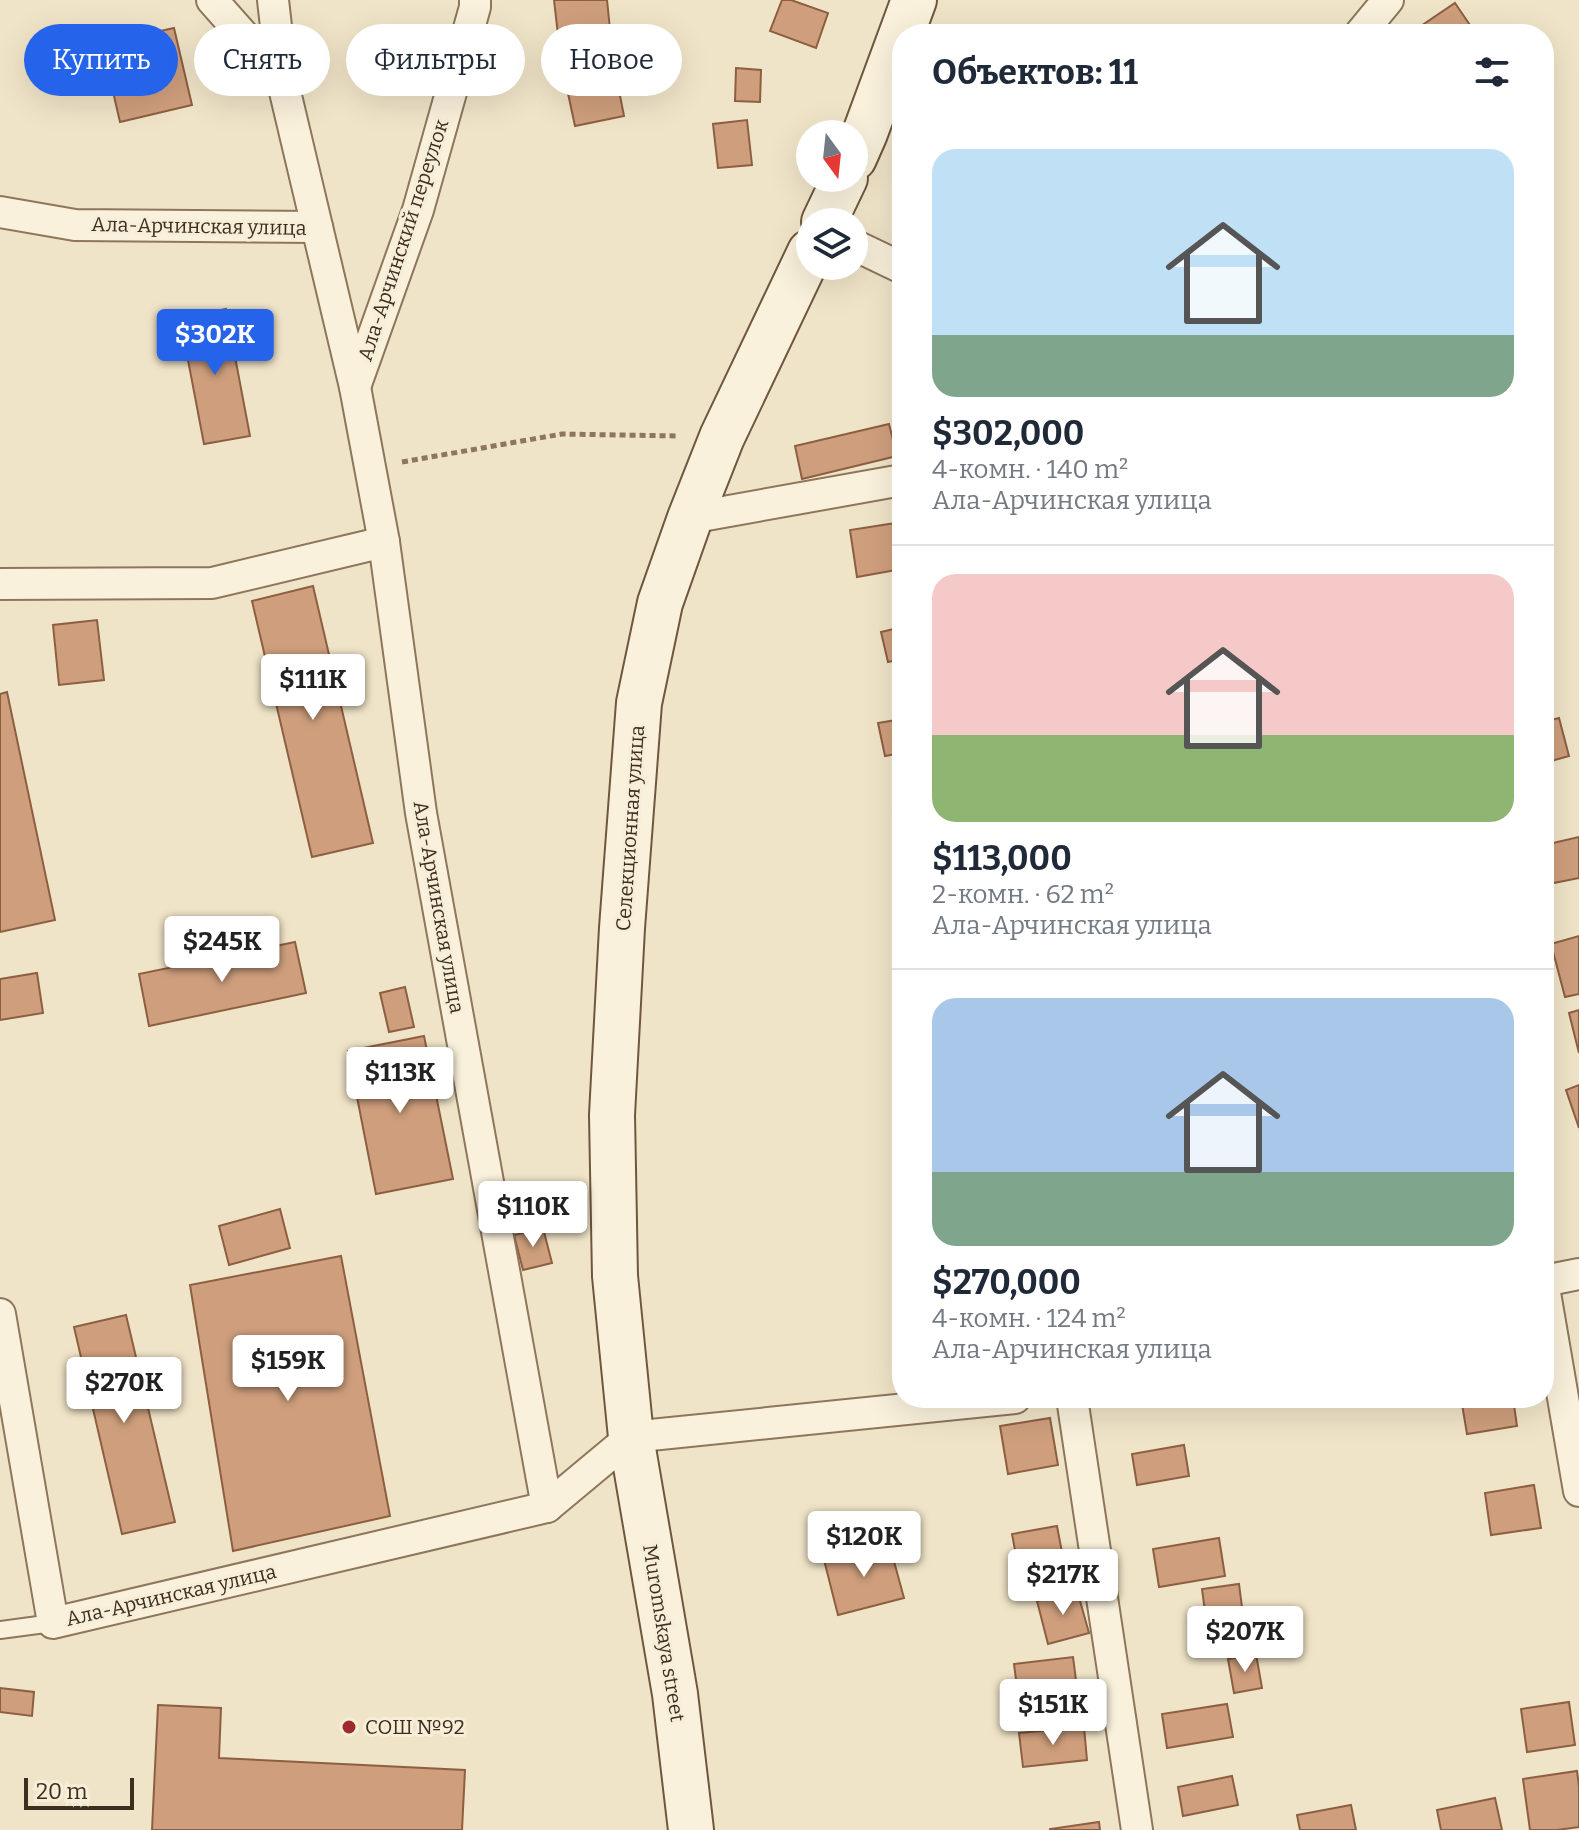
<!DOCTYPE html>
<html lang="ru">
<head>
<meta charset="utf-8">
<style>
  body { margin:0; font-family:Bitter,serif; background:#f6f6f7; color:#1f2937; height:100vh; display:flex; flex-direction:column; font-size:30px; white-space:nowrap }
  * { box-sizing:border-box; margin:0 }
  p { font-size:26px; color:#747a83 }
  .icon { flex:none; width:44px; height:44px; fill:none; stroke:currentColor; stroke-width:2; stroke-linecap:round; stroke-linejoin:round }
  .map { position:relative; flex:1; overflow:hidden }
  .details { position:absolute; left:892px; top:24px; width:662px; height:1384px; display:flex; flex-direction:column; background:#fff; border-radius:32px; box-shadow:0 8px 32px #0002 }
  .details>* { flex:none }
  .hud { position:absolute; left:24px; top:24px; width:748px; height:72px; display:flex; gap:16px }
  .needle { width:52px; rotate:165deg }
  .tools { position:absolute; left:796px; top:120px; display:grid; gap:16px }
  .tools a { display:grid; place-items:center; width:72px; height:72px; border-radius:50%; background:#fff; box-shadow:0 8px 32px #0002; font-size:40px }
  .scale { position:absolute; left:24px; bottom:20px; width:110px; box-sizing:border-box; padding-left:8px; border:4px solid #3d2e20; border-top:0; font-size:22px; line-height:28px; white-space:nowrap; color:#3d2e20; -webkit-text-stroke:6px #f7eed8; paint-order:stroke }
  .price { position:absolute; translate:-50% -68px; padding:0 18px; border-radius:8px; background:#fff; color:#222; font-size:26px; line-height:52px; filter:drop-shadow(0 2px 4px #0008) }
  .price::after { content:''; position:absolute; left:50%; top:48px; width:24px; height:18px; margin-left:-12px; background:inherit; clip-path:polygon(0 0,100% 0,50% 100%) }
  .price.current { background:#2563eb; color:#fff }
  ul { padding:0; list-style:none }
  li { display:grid; align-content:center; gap:16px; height:424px; padding:0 40px }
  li+li { border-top:2px solid #e0e1e3 }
  li span { display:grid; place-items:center; height:248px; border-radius:24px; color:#555 }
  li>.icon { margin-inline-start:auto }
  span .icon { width:144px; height:144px; fill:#fffc; stroke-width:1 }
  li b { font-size:34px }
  h2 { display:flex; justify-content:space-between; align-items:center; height:96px; padding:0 40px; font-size:34px }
  .chip { padding:0 28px; border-radius:36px; background:#fff; box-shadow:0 8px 32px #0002; font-size:28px; line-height:72px }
  .chip.current { background:#2563eb; color:#fff }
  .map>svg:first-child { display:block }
  .building { fill:#cf9f7d; stroke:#8d5f41; stroke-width:2 }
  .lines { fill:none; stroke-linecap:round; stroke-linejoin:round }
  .lane-casing { stroke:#8d765c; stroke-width:20 }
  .street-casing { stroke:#8d765c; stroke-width:34 }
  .secondary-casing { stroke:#6f573f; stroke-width:48 }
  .path { stroke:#8d765c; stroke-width:5; stroke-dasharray:6 4; stroke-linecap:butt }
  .lane { stroke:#faf1dc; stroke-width:16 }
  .street { stroke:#faf1dc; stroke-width:30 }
  .secondary { stroke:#faf1dc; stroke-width:44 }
  .poi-dot { fill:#9e2a2b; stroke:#f7eed8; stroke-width:3 }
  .labels { text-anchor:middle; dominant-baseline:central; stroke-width:6; stroke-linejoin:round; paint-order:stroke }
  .street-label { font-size:20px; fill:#3d2e20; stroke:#f7eed8 }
  .poi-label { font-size:20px; fill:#3d2e20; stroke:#f7eed8; text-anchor:start }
</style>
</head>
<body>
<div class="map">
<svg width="1579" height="1830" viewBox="0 0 1579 1830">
  <rect width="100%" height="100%" fill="#f0e4c8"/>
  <!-- building -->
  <g class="building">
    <polygon points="554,0 607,0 610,29 558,35"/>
    <polygon points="782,0 791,0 828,13 816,48 770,31"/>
    <polygon points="1455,3 1476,34 1418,34 1415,30"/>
    <polygon points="174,28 192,105 120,122 102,44"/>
    <polygon points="613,60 624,116 575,126 563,70"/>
    <polygon points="736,68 761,70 760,102 735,101"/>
    <polygon points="747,120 752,165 718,168 713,124"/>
    <polygon points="226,309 250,436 204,444 180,318"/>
    <polygon points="889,424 897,456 802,479 795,446"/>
    <polygon points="902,522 902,569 857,577 850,530"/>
    <polygon points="313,586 373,843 312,857 252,601"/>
    <polygon points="97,620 104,680 59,685 53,625"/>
    <polygon points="902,627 902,659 888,662 881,632"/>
    <polygon points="7,692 55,920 0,932 0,694"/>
    <polygon points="1559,718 1569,756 1544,763 1544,722"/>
    <polygon points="902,719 902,753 885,756 878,723"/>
    <polygon points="902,814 902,851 893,816"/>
    <polygon points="1579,837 1579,878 1544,885 1544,845"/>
    <polygon points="1579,936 1579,994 1565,997 1551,944"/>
    <polygon points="295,942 306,993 149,1026 139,974"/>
    <polygon points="37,973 43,1013 0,1020 0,979"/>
    <polygon points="405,987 414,1027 389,1032 380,993"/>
    <polygon points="1579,1010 1579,1053 1569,1013"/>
    <polygon points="424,1036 453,1179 376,1194 348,1051"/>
    <polygon points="1579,1085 1579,1128 1566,1090"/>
    <polygon points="280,1209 290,1248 229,1265 219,1226"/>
    <polygon points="543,1228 552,1263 523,1270 514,1235"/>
    <polygon points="341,1256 390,1516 233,1551 190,1285"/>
    <polygon points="126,1315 175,1522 122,1534 74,1327"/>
    <polygon points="1461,1398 1513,1398 1517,1426 1467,1434"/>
    <polygon points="1050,1418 1058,1465 1008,1474 1000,1426"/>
    <polygon points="1184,1445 1189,1476 1137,1485 1132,1454"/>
    <polygon points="1534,1485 1541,1528 1491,1535 1485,1493"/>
    <polygon points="1057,1526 1065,1568 1020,1577 1012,1534"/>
    <polygon points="1219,1538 1225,1576 1159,1587 1153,1549"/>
    <polygon points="889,1543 904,1598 838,1615 824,1560"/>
    <polygon points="1239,1584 1243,1615 1206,1619 1202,1589"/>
    <polygon points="1077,1590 1089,1633 1048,1644 1037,1601"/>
    <polygon points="1256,1654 1262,1688 1234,1693 1228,1659"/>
    <polygon points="1073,1657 1077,1688 1018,1695 1014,1664"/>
    <polygon points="0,1688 34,1692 32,1716 0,1712"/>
    <polygon points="1569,1702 1575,1745 1527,1752 1521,1709"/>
    <polygon points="1227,1704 1233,1737 1167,1748 1162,1714"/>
    <polygon points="158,1705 221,1708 219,1758 465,1770 462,1830 152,1830"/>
    <polygon points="1084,1727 1087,1760 1023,1767 1019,1733"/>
    <polygon points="1577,1771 1579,1786 1579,1827 1557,1830 1530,1830 1523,1779"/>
    <polygon points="1232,1776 1238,1805 1183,1816 1178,1787"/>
    <polygon points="1495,1798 1502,1830 1441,1830 1437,1810"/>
    <polygon points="1351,1805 1356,1830 1300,1830 1297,1815"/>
    <polygon points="1099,1822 1100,1830 1050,1830 1050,1829"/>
  </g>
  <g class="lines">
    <defs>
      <polyline id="lane" points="0,1630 53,1623"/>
      <g id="street">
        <polyline points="212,0 282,79"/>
        <polyline points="273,0 282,79 355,387 384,542 421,813 547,1507 631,1437 1015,1398"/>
        <polyline points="1360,34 1388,0"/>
        <polyline points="0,212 75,225 317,227"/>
        <polyline points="854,245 902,268"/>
        <polyline points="355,387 418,210 475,7 475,0"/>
        <polyline points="690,518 902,480"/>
        <polyline points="0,584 212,583 384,542"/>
        <polyline points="1544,1281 1579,1274"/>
        <polyline points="1544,1287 1579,1491"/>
        <polyline points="0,1314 53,1623 547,1507"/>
        <polyline points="1072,1398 1137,1830"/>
      </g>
      <g id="secondary">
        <polyline points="854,158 865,133 914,0"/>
        <polyline points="824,222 845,178"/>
        <polyline points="691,1830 675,1694 631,1437 615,1276 612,1115 622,928 639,703 660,603 690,518 722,437 810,252"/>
      </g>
    </defs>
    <!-- lane casing -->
    <use href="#lane" class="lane-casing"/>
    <!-- street casing -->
    <use href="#street" class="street-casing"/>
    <!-- secondary casing -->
    <use href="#secondary" class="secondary-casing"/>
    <!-- path -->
    <polyline class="path" points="402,462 562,434 678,436"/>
    <!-- lane -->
    <use href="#lane" class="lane"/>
    <!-- street -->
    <use href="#street" class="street"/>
    <!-- secondary -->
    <use href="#secondary" class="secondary"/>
  </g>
  <!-- markers -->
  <circle class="poi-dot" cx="349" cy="1727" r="8"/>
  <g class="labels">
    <!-- street labels -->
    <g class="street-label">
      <text transform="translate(199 226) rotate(1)">Ала-Арчинская улица</text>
      <text transform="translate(403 240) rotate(-72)">Ала-Арчинский переулок</text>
      <text transform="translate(630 828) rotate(-86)">Селекционная улица</text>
      <text transform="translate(439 907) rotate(80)">Ала-Арчинская улица</text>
      <text transform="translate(171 1595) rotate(-13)">Ала-Арчинская улица</text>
      <text transform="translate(664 1633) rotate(81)">Muromskaya street</text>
    </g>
    <!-- poi labels -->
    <g class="poi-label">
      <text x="365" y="1727">СОШ №92</text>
    </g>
  </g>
</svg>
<div class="tools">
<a><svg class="needle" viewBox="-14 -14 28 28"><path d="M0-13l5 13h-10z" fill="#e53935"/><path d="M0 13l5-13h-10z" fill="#747a83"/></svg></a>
<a><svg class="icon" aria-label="layers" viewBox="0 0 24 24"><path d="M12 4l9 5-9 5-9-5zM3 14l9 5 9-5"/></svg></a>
</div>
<div class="scale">20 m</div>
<b class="price current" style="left:215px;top:377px">$302K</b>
<b class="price" style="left:313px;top:722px">$111K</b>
<b class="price" style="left:222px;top:984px">$245K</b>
<b class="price" style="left:400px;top:1115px">$113K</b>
<b class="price" style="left:533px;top:1249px">$110K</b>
<b class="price" style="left:288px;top:1403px">$159K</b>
<b class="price" style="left:124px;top:1425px">$270K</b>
<b class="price" style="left:864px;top:1579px">$120K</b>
<b class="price" style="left:1063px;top:1617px">$217K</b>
<b class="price" style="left:1245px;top:1674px">$207K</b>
<b class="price" style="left:1053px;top:1747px">$151K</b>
<div class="hud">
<a class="chip current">Купить</a>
<a class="chip">Снять</a>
<a class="chip">Фильтры</a>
<a class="chip">Новое</a>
</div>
<section class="details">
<h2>Объектов: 11<svg class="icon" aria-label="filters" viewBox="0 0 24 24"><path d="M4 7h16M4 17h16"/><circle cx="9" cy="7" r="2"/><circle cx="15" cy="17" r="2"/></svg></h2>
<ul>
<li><span style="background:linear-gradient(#bfe0f5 75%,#7fa58c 0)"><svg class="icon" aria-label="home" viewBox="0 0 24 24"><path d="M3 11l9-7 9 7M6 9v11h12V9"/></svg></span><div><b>$302,000</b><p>4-комн. · 140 m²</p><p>Ала-Арчинская улица</p></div></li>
<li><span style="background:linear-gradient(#f6c9c9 65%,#8fb573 0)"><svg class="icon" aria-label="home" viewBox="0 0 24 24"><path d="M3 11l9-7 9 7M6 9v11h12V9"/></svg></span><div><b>$113,000</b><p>2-комн. · 62 m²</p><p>Ала-Арчинская улица</p></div></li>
<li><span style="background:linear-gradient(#a9c7e8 70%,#7fa58c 0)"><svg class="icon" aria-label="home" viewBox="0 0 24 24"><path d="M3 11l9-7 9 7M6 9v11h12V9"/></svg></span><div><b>$270,000</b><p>4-комн. · 124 m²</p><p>Ала-Арчинская улица</p></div></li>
</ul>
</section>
</div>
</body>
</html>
